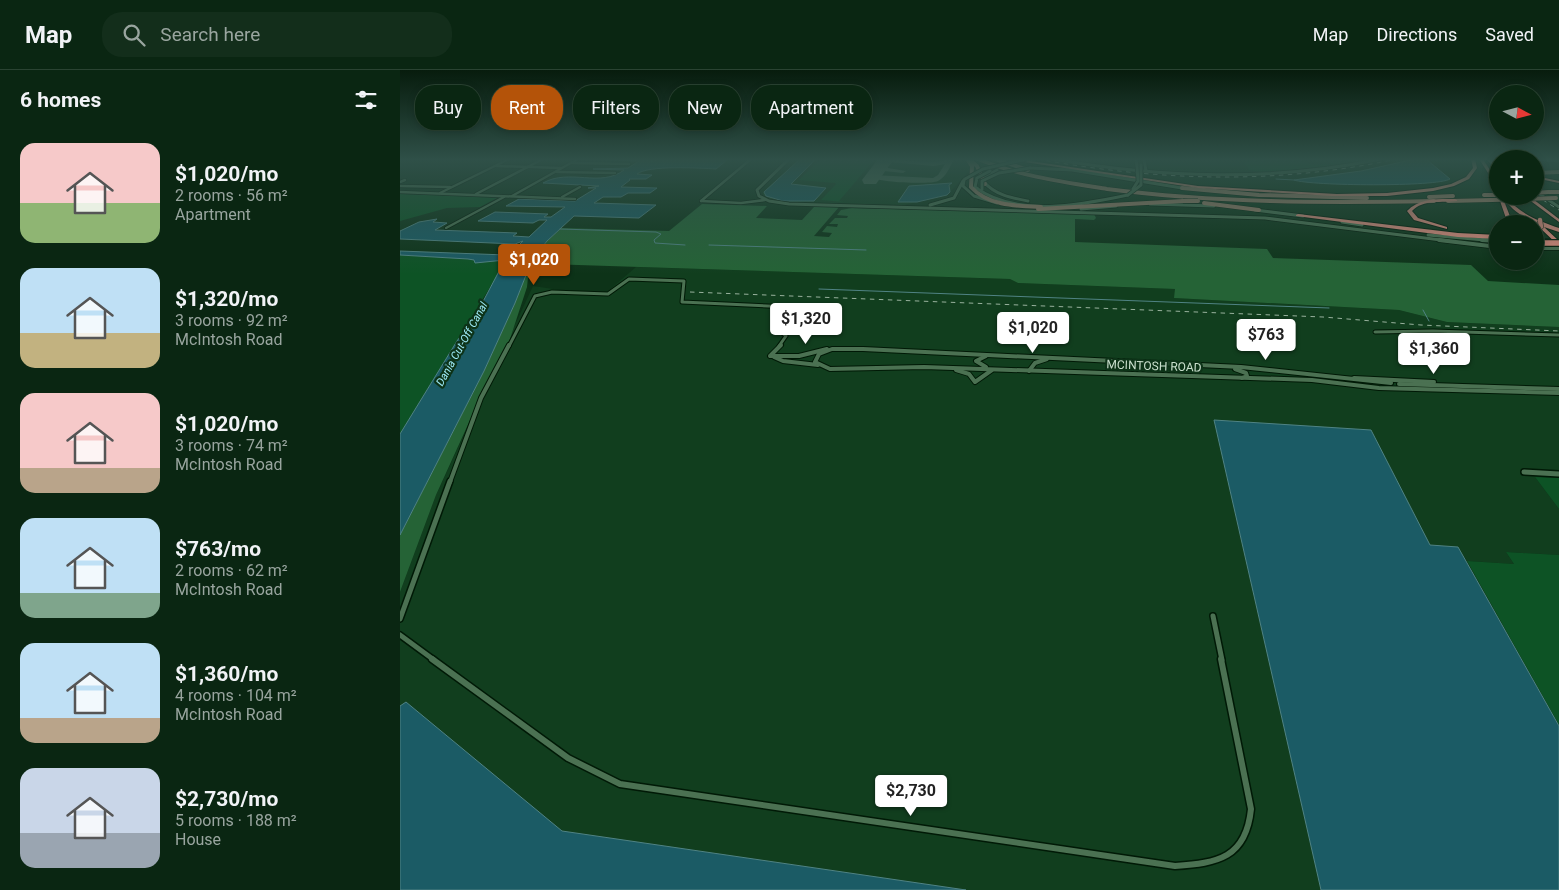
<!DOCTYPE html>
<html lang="en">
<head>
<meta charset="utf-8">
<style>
  body { margin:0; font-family:Roboto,sans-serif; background:#132e1b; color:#f1f3f6; height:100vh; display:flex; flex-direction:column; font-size:19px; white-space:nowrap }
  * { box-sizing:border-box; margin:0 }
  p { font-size:16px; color:#99a59f }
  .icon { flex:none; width:28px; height:28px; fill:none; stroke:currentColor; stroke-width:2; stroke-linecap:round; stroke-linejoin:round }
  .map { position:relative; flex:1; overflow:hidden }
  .side { display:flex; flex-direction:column; background:#0a2612; width:400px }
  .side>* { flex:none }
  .top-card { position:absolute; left:15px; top:15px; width:475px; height:45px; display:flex; gap:10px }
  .needle { width:32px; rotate:97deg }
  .buttons { position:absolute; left:1089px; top:15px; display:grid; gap:10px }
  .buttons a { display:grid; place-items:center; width:55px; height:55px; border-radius:50%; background:#0a2612; box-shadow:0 2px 8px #0003,0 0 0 1px #2a4332; font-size:25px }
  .price { position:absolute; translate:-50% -42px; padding:0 11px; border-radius:5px; background:#fff; color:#222; font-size:16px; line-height:32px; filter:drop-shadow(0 1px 2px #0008) }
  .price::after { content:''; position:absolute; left:50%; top:30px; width:15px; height:11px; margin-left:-8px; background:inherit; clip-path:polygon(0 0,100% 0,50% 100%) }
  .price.active { background:#b45309; color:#fff }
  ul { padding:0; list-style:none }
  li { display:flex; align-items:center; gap:15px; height:125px; padding:0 20px }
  li span { display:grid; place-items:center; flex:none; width:140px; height:100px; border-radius:15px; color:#555 }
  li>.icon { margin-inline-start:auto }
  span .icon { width:60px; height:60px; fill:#fffc; stroke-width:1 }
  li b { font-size:21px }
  h2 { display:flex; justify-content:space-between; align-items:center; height:60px; padding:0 20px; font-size:21px }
  .pill { padding:0 18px; border-radius:20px; background:#0a2612; box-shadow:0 2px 8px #0003,0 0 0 1px #2a4332; font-size:18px; line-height:45px }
  .pill.active { background:#b45309; color:#fff }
  header { display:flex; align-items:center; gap:30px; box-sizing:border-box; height:70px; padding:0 25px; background:#0a2612; border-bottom:1px solid #2a4332 }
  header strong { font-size:24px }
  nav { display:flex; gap:28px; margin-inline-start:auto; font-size:18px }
  .search { width:350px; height:45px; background:#132e1b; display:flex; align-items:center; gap:12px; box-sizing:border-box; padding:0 18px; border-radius:20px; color:#99a59f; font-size:19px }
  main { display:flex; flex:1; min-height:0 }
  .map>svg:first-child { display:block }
  .built { fill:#113e1e }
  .green { fill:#0d5325 }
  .forest { fill:#256336 }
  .water { fill:#1b5b65; stroke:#508384 }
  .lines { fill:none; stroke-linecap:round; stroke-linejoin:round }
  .stream { stroke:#508384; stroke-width:1 }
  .taxiway { fill:#52725a; fill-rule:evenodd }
  .runway { fill:#52725a; fill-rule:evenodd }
  .minor-far4-casing { stroke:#001906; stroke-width:4 }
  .minor-far3-casing { stroke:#001906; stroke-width:5 }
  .minor-far2-casing { stroke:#001906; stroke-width:6 }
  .minor-far1-casing { stroke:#001906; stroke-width:8 }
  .minor-casing { stroke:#001906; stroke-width:9 }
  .tertiary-far2-casing { stroke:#001906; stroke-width:4.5 }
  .tertiary-far1-casing { stroke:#001906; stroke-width:5.5 }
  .tertiary-casing { stroke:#001906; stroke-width:8 }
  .primary-casing { stroke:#001906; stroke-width:5 }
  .motorway-casing { stroke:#001906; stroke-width:2 }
  .minor-far4 { stroke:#4b7152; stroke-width:2.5 }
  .minor-far3 { stroke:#4b7152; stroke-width:3 }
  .minor-far2 { stroke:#4b7152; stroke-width:4 }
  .minor-far1 { stroke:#4b7152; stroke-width:5 }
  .minor { stroke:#4b7152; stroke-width:6 }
  .tertiary-far2 { stroke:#4b7152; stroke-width:3 }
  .tertiary-far1 { stroke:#4b7152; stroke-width:4 }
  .tertiary { stroke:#4b7152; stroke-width:5 }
  .primary { stroke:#a7816c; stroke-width:4 }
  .motorway { fill:#e48c7e; fill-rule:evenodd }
  .rail { stroke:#98b19d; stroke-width:1; stroke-dasharray:4.5 4.5; stroke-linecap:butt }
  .tertiary-bridge-casing { stroke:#001906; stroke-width:4.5; stroke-linecap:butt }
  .primary-bridge-casing { stroke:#001906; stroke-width:5; stroke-linecap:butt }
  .motorway-bridge-far1-casing { stroke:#001906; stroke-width:5.5; stroke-linecap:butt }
  .motorway-bridge-casing { stroke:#001906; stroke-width:8; stroke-linecap:butt }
  .tertiary-bridge { stroke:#4b7152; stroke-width:3 }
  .primary-bridge { stroke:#a7816c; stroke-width:4 }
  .motorway-bridge-far1 { stroke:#e48c7e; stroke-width:4.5 }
  .motorway-bridge { stroke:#e48c7e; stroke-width:5.5 }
  .labels { text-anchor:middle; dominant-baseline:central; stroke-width:4.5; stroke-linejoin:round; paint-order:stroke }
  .far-water-label { font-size:11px; font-style:italic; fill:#9eeaf7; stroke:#0d3318 }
  .street-label { font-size:12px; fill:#cadfcd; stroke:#0d3318 }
</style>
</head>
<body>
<header>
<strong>Map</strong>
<div class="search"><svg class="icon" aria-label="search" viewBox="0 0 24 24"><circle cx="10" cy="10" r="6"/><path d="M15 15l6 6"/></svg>Search here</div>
<nav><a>Map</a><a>Directions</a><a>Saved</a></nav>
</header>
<main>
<section class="side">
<h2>6 homes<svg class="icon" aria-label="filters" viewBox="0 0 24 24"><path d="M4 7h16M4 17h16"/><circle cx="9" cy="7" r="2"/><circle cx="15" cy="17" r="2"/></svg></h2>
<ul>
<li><span style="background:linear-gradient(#f6c9c9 60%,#8fb573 0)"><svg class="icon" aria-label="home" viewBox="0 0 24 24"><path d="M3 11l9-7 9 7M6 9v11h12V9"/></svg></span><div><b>$1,020/mo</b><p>2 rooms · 56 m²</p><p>Apartment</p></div></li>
<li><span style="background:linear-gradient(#bfe0f5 65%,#c2b280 0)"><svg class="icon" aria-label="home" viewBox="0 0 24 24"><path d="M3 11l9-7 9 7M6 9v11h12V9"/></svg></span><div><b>$1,320/mo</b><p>3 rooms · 92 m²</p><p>McIntosh Road</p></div></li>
<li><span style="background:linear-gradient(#f6c9c9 75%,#b9a48a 0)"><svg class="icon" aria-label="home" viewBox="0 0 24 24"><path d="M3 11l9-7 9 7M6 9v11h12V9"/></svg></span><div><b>$1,020/mo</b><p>3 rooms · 74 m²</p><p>McIntosh Road</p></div></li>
<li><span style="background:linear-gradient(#bfe0f5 75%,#7fa58c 0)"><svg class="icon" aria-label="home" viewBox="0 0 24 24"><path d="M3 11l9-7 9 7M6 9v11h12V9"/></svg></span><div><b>$763/mo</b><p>2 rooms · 62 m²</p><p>McIntosh Road</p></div></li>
<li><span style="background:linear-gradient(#bfe0f5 75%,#b9a48a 0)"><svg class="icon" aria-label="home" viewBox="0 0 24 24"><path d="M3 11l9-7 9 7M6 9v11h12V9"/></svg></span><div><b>$1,360/mo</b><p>4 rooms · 104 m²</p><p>McIntosh Road</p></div></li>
<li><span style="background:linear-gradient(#c9d6e8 65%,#9aa5b1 0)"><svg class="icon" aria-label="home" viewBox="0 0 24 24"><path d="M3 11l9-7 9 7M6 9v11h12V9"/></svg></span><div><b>$2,730/mo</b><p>5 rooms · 188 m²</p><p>House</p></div></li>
</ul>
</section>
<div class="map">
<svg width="1159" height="820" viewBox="0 0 1159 820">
  <rect width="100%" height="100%" fill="#0d3318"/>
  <!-- built -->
  <g class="built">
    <polygon points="399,89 618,89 567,103 553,119 541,126 504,135 390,133 371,130 363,125 363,122"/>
    <polygon points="646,89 986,89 921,101 850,106 753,103"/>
    <polygon points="236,197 610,209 618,213 776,219 775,228 999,240 1047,252 1159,257 1159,408 1135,407 1159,439 1159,485 1106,482 1114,494 1067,491 1058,477 1030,475 971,360 814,351 921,820 566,820 162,761 6,632 0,636 0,522 36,425 133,216 167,221 207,222"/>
  </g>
  <!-- green -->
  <g class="green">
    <polygon points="420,89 475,89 439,131 444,132 421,130 436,114 435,113 399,110"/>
    <path d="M859,89H904L908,94L932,95L928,89H968C937,97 879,107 849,100L845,92Z"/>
    <polygon points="0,124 84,126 97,128 80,137 47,138 0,151"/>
    <polygon points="0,184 108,188 0,364"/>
    <polygon points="1135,407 1159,408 1159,439"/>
    <polygon points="1106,482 1159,485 1159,655 1067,491 1114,494"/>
  </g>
  <!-- forest -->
  <polygon class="forest" points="302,134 367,136 356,148 402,150 414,137 439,137 414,166 429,167 432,163 422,162 427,156 437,157 438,154 429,154 435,148 447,148 448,146 437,145 441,140 452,138 694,144 696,148 694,150 675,149 675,172 867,179 873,188 1071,195 1088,211 1159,215 1159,257 1047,252 999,240 774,228 775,219 618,213 610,209 147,194 139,191 133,204 128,208 127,217 110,269 86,315 36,425 0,522 0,465 84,301 115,233 132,190 147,171 161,158 269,161"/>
  <!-- water -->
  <g class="water">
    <path d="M189,89H254L251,92L259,89L327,90L316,99C299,98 248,95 237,104L252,105L246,109H229L230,110L221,117L257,118L250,123H228L221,127H203L194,133L256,135L239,148L174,146L147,171L132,190L115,233L84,301L0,465V364L57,271L78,241L105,190L75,193L74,190L68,189L0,185V181L106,185L111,183L123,171L115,174L0,169V161L19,152L37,149L33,152L47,153L35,160L117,163L113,166L129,167L147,150H139L133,153L78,151L95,142L148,144L144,147H151L165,137L106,136L119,129L175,131L196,118H188L199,116L143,113C169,98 201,118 224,100L193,99L228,98L239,91Z"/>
    <polygon points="400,89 416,89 391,114 426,118 414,131 383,131 366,126 364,122"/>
    <path d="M1015,89H1026L1050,109C1037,117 911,116 894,110L961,101Z"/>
    <polygon points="552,113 549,115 550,122 547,125 517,132 498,132 509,116"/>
    <polygon points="814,350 971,360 1030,475 1058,477 1159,656 1159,820 921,820"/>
    <polygon points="6,632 162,761 566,820 0,820 0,636"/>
  </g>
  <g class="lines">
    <!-- stream -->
    <g class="stream">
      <polyline points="876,109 894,110"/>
      <polyline points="160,159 256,162 261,164 254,170 255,173 285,175"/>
      <polyline points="309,175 466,180"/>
      <polyline points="419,219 929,238"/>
      <polyline points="1023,240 1029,251"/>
    </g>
    <!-- taxiway -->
    <g class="taxiway">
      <path d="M554,89C550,97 546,107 538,111C529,115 477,112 469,107L472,105L533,108L538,105L545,94L534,96L489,92L492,90L534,92Z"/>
      <polygon points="480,94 484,94 488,98 506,101 503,103 484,101"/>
    </g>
    <!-- runway -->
    <polygon class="runway" points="478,89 494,89 476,114 464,114 462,110"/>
    <defs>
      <g id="minor-far4">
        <polyline points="173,93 229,94"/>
        <polyline points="96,96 161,98"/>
        <polyline points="157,102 215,103"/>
        <polyline points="0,112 5,110"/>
        <polyline points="0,116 50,117"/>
        <polyline points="0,122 175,129"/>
        <polyline points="40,123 109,89"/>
        <polyline points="76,124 143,89"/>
        <polyline points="112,126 178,89"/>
        <polyline points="162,127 180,117"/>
        <polyline points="301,131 351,89"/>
        <polyline points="301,131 341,133 365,130"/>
        <polyline points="46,158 104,127"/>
      </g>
      <g id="minor-far3">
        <polyline points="975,262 1033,261 1159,265"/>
        <polyline points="109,276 135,226 152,222 208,224 229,209 284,211 282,232 390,237 378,259 386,266 379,276"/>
      </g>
      <g id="minor-far2">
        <polyline points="370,286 381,275"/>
        <polyline points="371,286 399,286 427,279"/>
        <polyline points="586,286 576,291 586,297"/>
        <polyline points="374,287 383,291 418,295"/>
        <polyline points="835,299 846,303 847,306 842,308"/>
        <polyline points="556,300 569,304 575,312 592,300"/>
        <polyline points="629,301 635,293 647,289"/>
        <polyline points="954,308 1034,312"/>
        <polyline points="991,313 841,297 463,279 432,279 419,284 415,292 430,299 524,297 912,310 979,318 1159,323"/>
        <polyline points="999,314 1159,319"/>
        <polyline points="50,412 81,328 109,275"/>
      </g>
      <g id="minor-far1">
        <polyline points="813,546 822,590"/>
        <polyline points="0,549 50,411"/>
        <polyline points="0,565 34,590"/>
      </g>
      <path id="minor" d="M32,589L168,688L220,714L775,796C818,793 846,788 851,739L821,589"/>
      <g id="tertiary-far2">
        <polyline points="389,89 357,120 359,126 369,131 389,134 865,148 1049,171"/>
        <path d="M652,89C763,108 871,112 981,89"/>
        <polyline points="736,89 737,96"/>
        <polyline points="744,89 746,101"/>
        <polyline points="1136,89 1159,91"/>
        <polyline points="628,91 635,89"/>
        <polyline points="630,98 672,100 782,118"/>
        <path d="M597,100L585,107L584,112C595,125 612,128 628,131"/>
        <path d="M577,108L575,117C616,148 681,135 728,125"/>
        <polyline points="564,110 563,116 574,126 597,133"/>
        <polyline points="1135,121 1159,137"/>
        <polyline points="750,134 814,136"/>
        <polyline points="530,135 554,128 563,111"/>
        <polyline points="681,139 716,136"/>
        <polyline points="855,140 903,146"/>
        <polyline points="942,152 962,155"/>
        <polyline points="1028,165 1096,171"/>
      </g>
      <g id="tertiary-far1">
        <polyline points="1039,170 1098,177"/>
        <polyline points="1082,170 1098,171"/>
        <polyline points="1135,171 1150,171"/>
        <polyline points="1135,178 1159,178"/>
      </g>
      <polyline id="tertiary" points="1124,402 1159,404"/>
      <g id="primary">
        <path d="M567,89L572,96L571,117C588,136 617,136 641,137"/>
        <path d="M578,89C619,106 663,112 707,119C816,133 925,133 1034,131"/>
        <polyline points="595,89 628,100"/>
        <polyline points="570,90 577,96 585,114"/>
        <polyline points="1135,103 1159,102"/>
        <polyline points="782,118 859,125 967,128"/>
        <polyline points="1148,122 1159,122"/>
        <polyline points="1084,125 1098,125"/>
        <polyline points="1029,127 1053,126"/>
        <polyline points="1048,131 1092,130"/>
        <polyline points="804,133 859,140"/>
        <polyline points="638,139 783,131"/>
      </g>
      <g id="motorway">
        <polygon points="604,89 617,89 798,116 937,124 987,123 1033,118 1051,114 1066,107 1073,98 1071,89 1075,89 1077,98 1069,109 1054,116 1033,121 987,126 932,126 798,118"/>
        <polygon points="1079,89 1083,89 1098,113 1098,118"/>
        <polygon points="1086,89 1091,89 1098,97 1098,101"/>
        <polygon points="1135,106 1159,111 1159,113 1135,108"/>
        <path d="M1102,126H1106C1119,144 1139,151 1159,158V162L1144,157L1159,171V176L1139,157L1140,155C1124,148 1112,141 1102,126Z"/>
        <polygon points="1124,126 1129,126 1159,149 1159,152"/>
        <path d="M1055,129L1057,130V131C1042,133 1023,129 1012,141L1018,148L1047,157V159L1014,150L1007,141C1019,128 1038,129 1055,129Z"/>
        <polygon points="1102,130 1104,131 1113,154 1108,154 1100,131"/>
        <polygon points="898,144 1058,163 1098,165 1098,169 1058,167 896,146 896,145"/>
        <polygon points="1135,171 1144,171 1147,173 1144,175 1135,175"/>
      </g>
    </defs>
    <!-- minor-far4 casing -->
    <use href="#minor-far4" class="minor-far4-casing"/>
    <!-- minor-far3 casing -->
    <use href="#minor-far3" class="minor-far3-casing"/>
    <!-- minor-far2 casing -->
    <use href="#minor-far2" class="minor-far2-casing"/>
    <!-- minor-far1 casing -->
    <use href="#minor-far1" class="minor-far1-casing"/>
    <!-- minor casing -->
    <use href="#minor" class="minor-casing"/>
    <!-- tertiary-far2 casing -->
    <use href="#tertiary-far2" class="tertiary-far2-casing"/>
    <!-- tertiary-far1 casing -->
    <use href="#tertiary-far1" class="tertiary-far1-casing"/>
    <!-- tertiary casing -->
    <use href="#tertiary" class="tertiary-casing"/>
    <!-- primary casing -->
    <use href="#primary" class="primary-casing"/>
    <!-- motorway casing -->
    <use href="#motorway" class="motorway-casing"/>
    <!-- minor-far4 -->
    <use href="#minor-far4" class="minor-far4"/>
    <!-- minor-far3 -->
    <use href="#minor-far3" class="minor-far3"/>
    <!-- minor-far2 -->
    <use href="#minor-far2" class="minor-far2"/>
    <!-- minor-far1 -->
    <use href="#minor-far1" class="minor-far1"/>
    <!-- minor -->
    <use href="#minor" class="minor"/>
    <!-- tertiary-far2 -->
    <use href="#tertiary-far2" class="tertiary-far2"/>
    <!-- tertiary-far1 -->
    <use href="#tertiary-far1" class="tertiary-far1"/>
    <!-- tertiary -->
    <use href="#tertiary" class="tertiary"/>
    <!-- primary -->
    <use href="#primary" class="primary"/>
    <!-- motorway -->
    <use href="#motorway" class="motorway"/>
    <!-- rail -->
    <g class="rail">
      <path d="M637,89C760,111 874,115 997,89"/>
      <polyline points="1135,125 1159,140"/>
      <polyline points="290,222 923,247 1021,255 1159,261"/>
    </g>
    <defs>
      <g id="tertiary-bridge">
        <polyline points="577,108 590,101"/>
        <polyline points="565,109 583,99 627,89"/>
        <polyline points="582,119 582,111 599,103 630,98"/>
        <polyline points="733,119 738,111 737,96"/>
        <polyline points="728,125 741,115 741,95"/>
      </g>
      <g id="primary-bridge">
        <polyline points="1135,123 1148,122"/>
        <polyline points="1092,130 1156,128"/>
        <polyline points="783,131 798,131"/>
      </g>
      <polyline id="motorway-bridge-far1" points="1135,161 1141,157 1140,150"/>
      <polyline id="motorway-bridge" points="1144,173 1159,173"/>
    </defs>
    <!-- tertiary-bridge casing -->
    <use href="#tertiary-bridge" class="tertiary-bridge-casing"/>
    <!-- primary-bridge casing -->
    <use href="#primary-bridge" class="primary-bridge-casing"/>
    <!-- motorway-bridge-far1 casing -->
    <use href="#motorway-bridge-far1" class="motorway-bridge-far1-casing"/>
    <!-- motorway-bridge casing -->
    <use href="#motorway-bridge" class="motorway-bridge-casing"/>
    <!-- tertiary-bridge -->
    <use href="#tertiary-bridge" class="tertiary-bridge"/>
    <!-- primary-bridge -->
    <use href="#primary-bridge" class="primary-bridge"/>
    <!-- motorway-bridge-far1 -->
    <use href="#motorway-bridge-far1" class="motorway-bridge-far1"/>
    <!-- motorway-bridge -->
    <use href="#motorway-bridge" class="motorway-bridge"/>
  </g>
  <!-- sky -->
  <linearGradient id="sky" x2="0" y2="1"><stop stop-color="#071c0d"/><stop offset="0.44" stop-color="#2f5048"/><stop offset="1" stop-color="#2f5048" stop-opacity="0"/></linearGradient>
  <rect width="1159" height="204" fill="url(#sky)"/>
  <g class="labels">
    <!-- far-water labels -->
    <g class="far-water-label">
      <text transform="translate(62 274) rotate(-61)">Dania Cut-Off Canal</text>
    </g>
    <!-- street labels -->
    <g class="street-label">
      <text transform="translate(754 296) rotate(2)">MCINTOSH ROAD</text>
    </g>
  </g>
</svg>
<div class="buttons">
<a><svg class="needle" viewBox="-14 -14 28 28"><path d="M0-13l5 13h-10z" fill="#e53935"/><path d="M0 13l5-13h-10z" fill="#99a59f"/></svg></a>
<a>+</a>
<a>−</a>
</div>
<b class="price active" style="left:134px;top:216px">$1,020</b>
<b class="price" style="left:406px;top:275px">$1,320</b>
<b class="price" style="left:633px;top:284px">$1,020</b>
<b class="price" style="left:866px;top:291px">$763</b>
<b class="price" style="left:1034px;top:305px">$1,360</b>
<b class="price" style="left:511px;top:747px">$2,730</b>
<div class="top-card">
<a class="pill">Buy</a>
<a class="pill active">Rent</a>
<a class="pill">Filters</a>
<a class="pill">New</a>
<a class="pill">Apartment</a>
</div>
</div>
</main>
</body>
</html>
